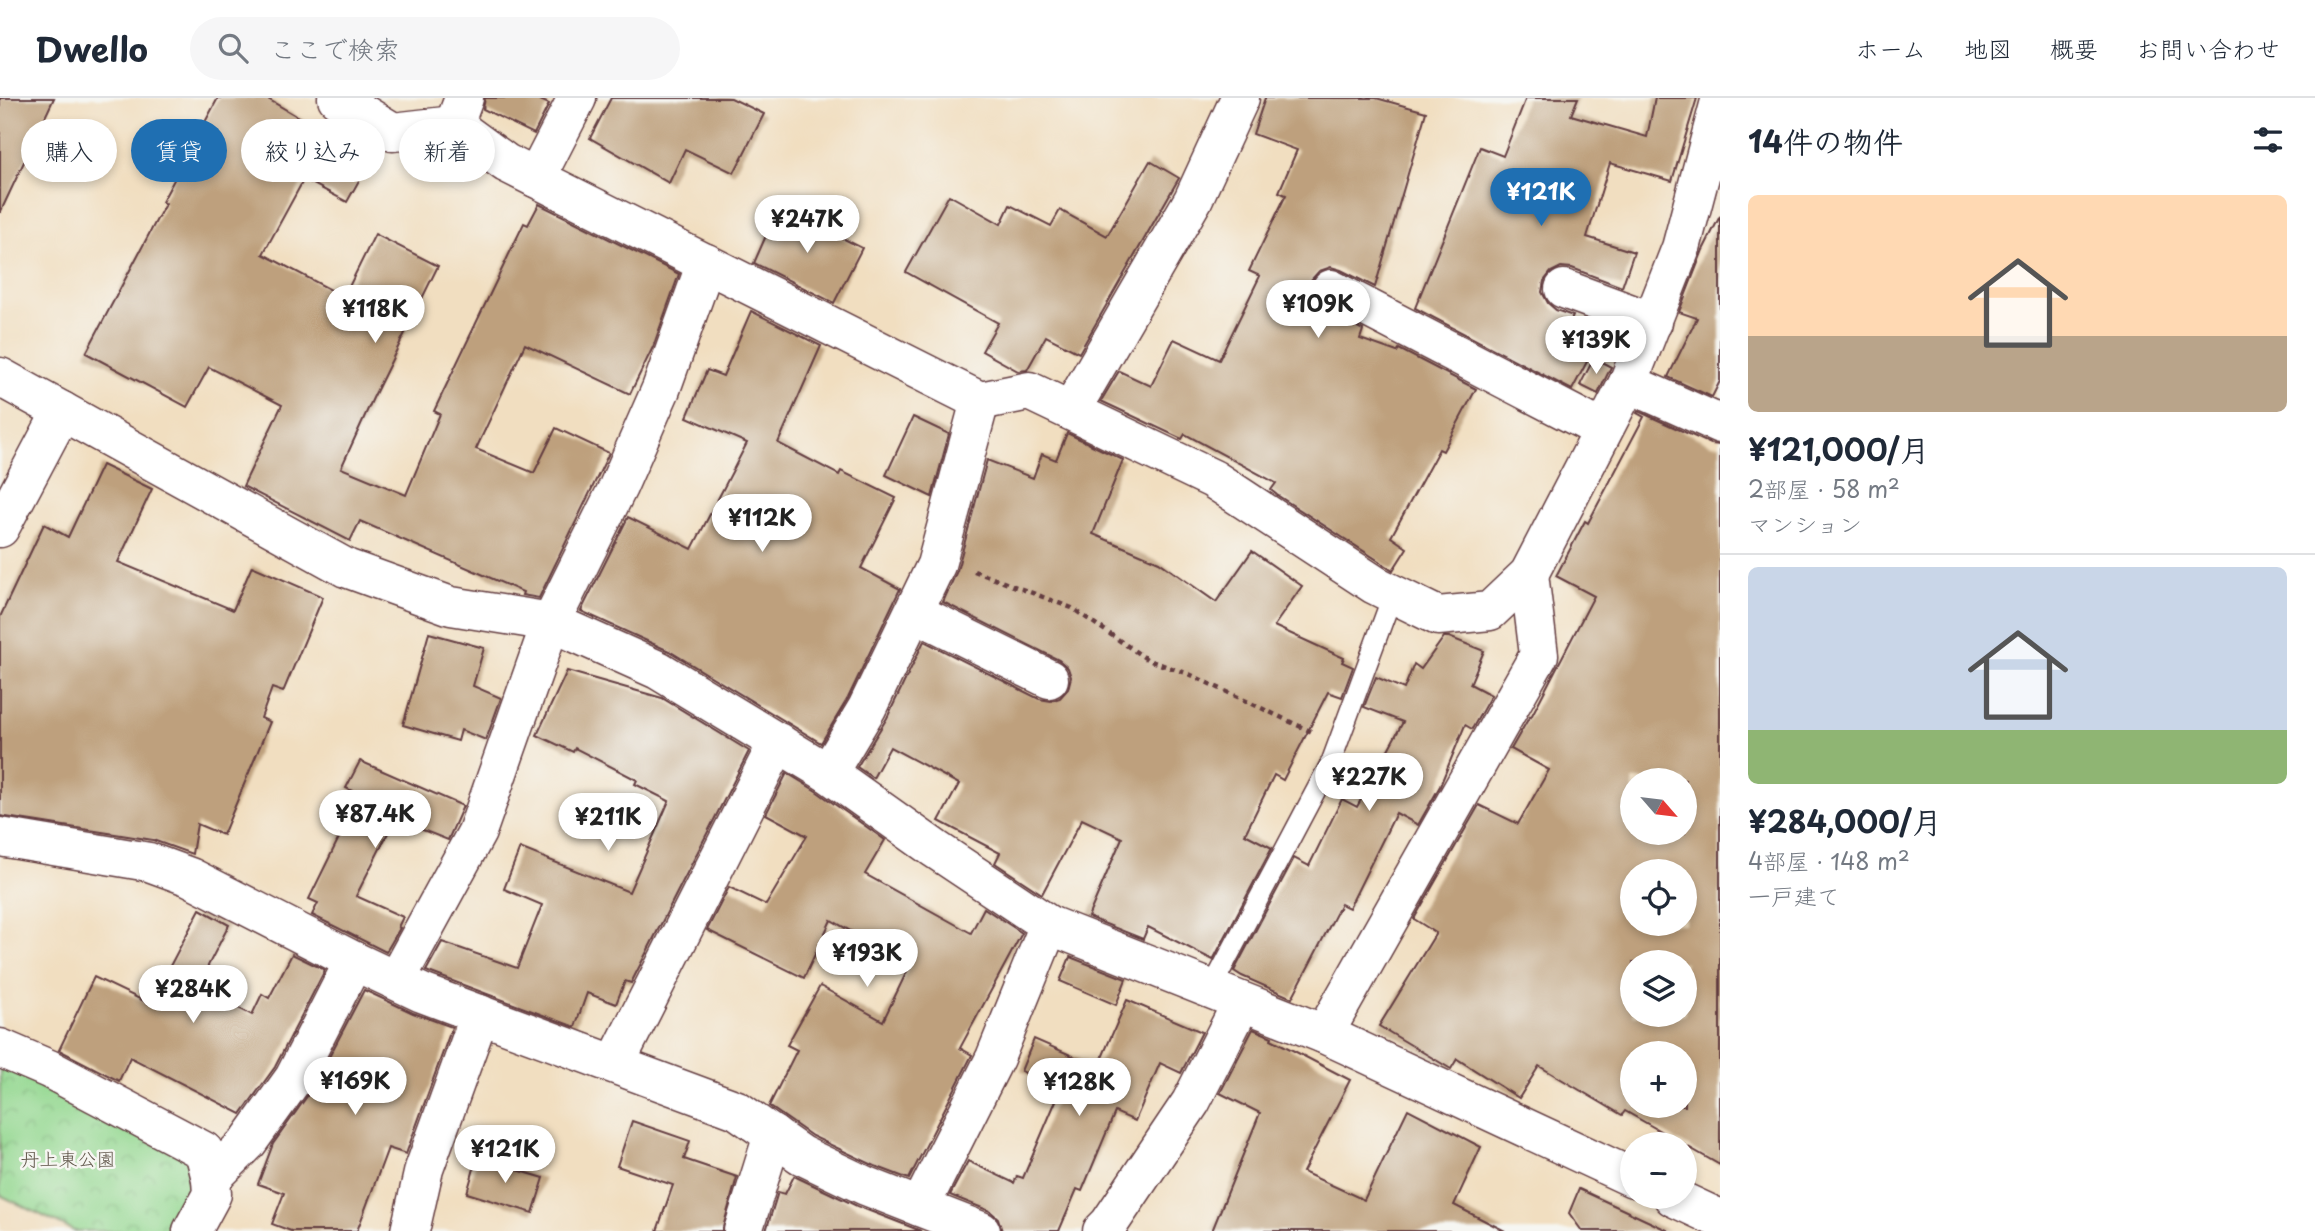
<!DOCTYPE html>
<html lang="ja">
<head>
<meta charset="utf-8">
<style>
  body { margin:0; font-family:"Playpen Sans","Klee One",sans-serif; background:#f6f6f7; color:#1f2937; height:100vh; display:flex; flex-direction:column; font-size:26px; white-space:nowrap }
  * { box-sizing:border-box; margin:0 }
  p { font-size:23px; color:#747a83 }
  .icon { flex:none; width:38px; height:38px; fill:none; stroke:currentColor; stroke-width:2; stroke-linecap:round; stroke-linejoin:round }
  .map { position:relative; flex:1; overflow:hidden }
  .side { display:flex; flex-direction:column; background:#fff; width:595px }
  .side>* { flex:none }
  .top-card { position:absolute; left:21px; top:21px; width:665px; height:63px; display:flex; gap:14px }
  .needle { width:46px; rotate:118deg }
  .fabs { position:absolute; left:1620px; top:670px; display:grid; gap:14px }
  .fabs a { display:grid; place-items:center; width:77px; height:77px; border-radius:50%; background:#fff; box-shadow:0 4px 10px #0003; font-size:35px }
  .price { position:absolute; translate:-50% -60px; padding:0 16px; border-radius:24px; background:#fff; color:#222; font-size:23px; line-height:46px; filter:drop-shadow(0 2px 4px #0008) }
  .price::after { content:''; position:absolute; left:50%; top:42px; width:21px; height:16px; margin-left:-10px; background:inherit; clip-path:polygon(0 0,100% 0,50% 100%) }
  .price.current { background:#1f6fb2; color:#fff }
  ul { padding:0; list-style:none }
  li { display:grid; align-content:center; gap:14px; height:371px; padding:0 28px }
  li+li { border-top:2px solid #e0e1e3 }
  li span { display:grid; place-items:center; height:217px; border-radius:10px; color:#555 }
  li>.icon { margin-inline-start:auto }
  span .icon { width:126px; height:126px; fill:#fffc; stroke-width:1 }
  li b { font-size:30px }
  h2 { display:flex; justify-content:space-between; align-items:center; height:84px; padding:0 28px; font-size:30px }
  .chip { padding:0 24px; border-radius:32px; background:#fff; box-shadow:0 4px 10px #0003; font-size:24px; line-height:63px }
  .chip.current { background:#1f6fb2; color:#fff }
  header { display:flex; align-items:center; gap:42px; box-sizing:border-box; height:98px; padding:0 35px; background:#fff; border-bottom:2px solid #e0e1e3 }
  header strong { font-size:33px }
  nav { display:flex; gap:38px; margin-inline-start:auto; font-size:24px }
  .search { width:490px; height:63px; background:#f6f6f7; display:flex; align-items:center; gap:18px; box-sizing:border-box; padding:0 24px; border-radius:38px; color:#747a83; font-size:26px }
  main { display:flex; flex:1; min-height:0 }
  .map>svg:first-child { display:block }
  .park { fill:url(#park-crowns); stroke:#6f7c5e; stroke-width:2 }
  .building { fill:#bea07d; fill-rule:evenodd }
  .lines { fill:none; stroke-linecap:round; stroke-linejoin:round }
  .service-casing { stroke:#633c41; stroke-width:22 }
  .minor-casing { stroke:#633c41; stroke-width:41 }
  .path { stroke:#633c41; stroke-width:4.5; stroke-dasharray:5 5; stroke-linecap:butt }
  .service { stroke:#fff; stroke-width:19 }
  .minor { stroke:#fff; stroke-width:38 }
  .labels { text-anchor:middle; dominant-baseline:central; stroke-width:5; stroke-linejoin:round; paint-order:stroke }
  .park-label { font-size:19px; fill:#60564a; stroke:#f6f6f2 }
</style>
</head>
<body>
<header>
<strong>Dwello</strong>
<div class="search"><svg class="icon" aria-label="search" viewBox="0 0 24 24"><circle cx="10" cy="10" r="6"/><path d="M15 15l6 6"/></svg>ここで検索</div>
<nav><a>ホーム</a><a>地図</a><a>概要</a><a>お問い合わせ</a></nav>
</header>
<main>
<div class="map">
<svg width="1720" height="1133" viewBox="0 0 1720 1133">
  <defs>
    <pattern id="park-crowns" width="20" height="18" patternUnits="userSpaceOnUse" patternTransform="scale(1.75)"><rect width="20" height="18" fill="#94d891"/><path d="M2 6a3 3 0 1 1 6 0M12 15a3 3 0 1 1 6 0" fill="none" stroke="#81b97d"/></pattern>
  </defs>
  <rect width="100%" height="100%" fill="#f6f6f2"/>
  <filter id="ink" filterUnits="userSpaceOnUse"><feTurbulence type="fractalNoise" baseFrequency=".0143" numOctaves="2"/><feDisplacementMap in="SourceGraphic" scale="14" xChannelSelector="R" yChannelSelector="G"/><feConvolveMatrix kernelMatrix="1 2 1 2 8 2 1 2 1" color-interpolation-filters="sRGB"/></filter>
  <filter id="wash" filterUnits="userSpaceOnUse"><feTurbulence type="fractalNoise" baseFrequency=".00686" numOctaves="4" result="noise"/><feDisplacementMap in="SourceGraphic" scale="28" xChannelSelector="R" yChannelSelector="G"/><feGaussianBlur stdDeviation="1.57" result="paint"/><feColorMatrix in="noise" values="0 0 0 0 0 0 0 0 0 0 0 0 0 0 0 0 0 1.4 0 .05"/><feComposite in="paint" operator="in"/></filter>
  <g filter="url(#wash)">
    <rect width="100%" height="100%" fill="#f1dec0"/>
    <!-- park -->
    <polygon class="park" points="0,955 198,1059 187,1133 74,1133 0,1097"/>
    <g id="blocks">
      <!-- building -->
      <g class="building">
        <polygon points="0,0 54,0 0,115"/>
        <polygon points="218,0 266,0 329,37 336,25 377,50 347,104 304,81 263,156 344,199 375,136 438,168 373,300 341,370 406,397 440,316 434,313 524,125 528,127 539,106 679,176 653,249 630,296 525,246 476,351 534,375 556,330 609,355 539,500 522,497 523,494 360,423 350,443 243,388 282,307 209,269 187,309 86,255 165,106 162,104"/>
        <polygon points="485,0 536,0 549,6 534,36 483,11"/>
        <polygon points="611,0 731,0 764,16 734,75 685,51 669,85 590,40"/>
        <polygon points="1265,0 1376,0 1426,14 1375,189 1341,172 1331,169 1319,173 1311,182 1309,191 1312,202 1320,210 1363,232 1360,241 1397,254 1399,251 1476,291 1443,353 1439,351 1391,439 1407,450 1393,472 1277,397 1271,392 1276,385 1185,336 1182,341 1101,303 1119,273 1151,288 1174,241 1219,262 1260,178 1249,173 1286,97 1279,94 1297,52 1253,36"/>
        <polygon points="1526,0 1578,0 1571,17 1647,39 1655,0 1697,0 1672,83 1610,65 1587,139 1634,154 1622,189 1572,170 1561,169 1551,174 1544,183 1542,194 1548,205 1556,212 1573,218 1561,244 1590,258 1572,292 1415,210 1480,49 1503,58"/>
        <polygon points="1150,63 1179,80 1079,255 1046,238 1027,272 1018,273 982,253 998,225 906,174 949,97 1001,126 1010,107 1051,128 1060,112 1107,138"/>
        <polygon points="779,108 862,150 834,205 754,165"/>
        <polygon points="1720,118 1720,283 1712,299 1668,279 1697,220 1679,214 1703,152"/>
        <polygon points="751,213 821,248 778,345 839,377 841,373 896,400 861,470 900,491 848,600 821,645 669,553 581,513 628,419 692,451 747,345 687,319 707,272 723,278"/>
        <polygon points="1594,260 1611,269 1598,296 1580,287"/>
        <path d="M1638,313L1711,346L1720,347V1067L1625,1013L1622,1017L1539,968L1519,1000L1457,961L1451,971L1379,928L1436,835L1414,821L1479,707L1518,726L1549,672L1511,651L1530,618L1531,619L1594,498L1556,478L1585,423L1588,425L1644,319L1637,315ZM1633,682H1685V735H1633ZM1633,774H1685V826H1633ZM1633,864H1685V917H1633ZM1633,956H1685V1008H1633Z"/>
        <polygon points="913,319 949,336 932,399 886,377"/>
        <polygon points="1067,335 1123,362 1093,436 1159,464 1216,504 1252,453 1302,488 1274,528 1344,560 1342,564 1353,569 1342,599 1328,594 1283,682 1274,677 1245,736 1272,750 1213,862 1148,829 1143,841 1088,819 1122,740 1082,721 1042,796 995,765 1000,755 939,723 959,686 890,649 873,680 857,669 887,620 924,543 1039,601 1051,603 1060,600 1068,591 1071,579 1068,570 1059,562 943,504 957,473 987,362 1033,380 1042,356 1056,362"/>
        <polygon points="102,367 152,391 118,464 233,512 252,468 323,499 283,594 272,590 261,620 270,624 223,737 197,726 192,756 153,742 0,718 0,519 44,426 68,439"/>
        <polygon points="429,535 484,550 473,588 501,600 486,642 461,632 458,643 403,627"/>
        <polygon points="1444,539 1449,539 1484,553 1470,586 1491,597 1472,631 1465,627 1440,688 1418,727 1396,715 1349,810 1341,806 1292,900 1242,878 1234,873 1294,760 1309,768 1342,701 1357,709 1403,624 1364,609 1376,579 1404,591 1414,566 1421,571"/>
        <polygon points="567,573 662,600 749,653 631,885 625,883 616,906 587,895 575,929 426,873 442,844 517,870 542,807 504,791 520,750 629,794 669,703 635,686 637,682 575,650 573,654 537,637"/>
        <polygon points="360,663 463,708 448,742 395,721 356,798 403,819 398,829 400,830 386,854 312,817 318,805 309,801 360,697 346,690"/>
        <polygon points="787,675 816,693 885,742 865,776 971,835 984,810 1022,835 960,950 972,957 909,1081 875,1068 812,1038 769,1008 797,952 787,947 820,888 883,923 910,867 831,822 804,880 707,832 729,789 766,807 807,738 766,716"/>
        <polygon points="200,811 229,827 197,889 252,917 262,896 269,900 292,856 325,872 275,969 241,1016 130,959 119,983 59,952 94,879 150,906"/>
        <polygon points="1070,859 1126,881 1116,907 1060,883"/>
        <polygon points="364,892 413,915 452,929 406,1056 388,1050 357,1133 291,1133 272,1126 284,1095 258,1086 273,1046 313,990"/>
        <polygon points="1127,902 1202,934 1181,975 1160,965 1135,1023 1115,1014 1082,1093 1077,1091 1059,1133 1002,1133 998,1120 990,1113 950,1097 968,1063 1014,1085 1017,1078 1023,1080 1061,991 1021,973 1034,941 1098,969"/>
        <polygon points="1253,931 1272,939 1271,941 1350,982 1303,1074 1364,1102 1408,1011 1481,1049 1454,1107 1505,1133 1212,1133 1260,1015 1220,995"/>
        <polygon points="632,1023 690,1043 684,1061 737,1079 722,1133 657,1133 673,1087 617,1068"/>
        <polygon points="477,1060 544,1080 533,1115 467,1095"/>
        <polygon points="794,1078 857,1108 921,1133 766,1133 778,1094 785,1096"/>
        <polygon points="1579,1091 1669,1133 1582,1133 1569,1115"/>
      </g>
    </g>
  </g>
  <g filter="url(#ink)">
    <use href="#blocks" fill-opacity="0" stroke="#633c41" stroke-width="2"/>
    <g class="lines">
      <defs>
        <polyline id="service" points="1211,891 1331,664 1393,496"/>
        <g id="minor">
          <polyline points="337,0 393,34 454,27"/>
          <polyline points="464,0 454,27 506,65 980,303 1029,293 1213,381 1375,487 1393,496 1438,518 1490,513 1529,476 1628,285 1681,150 1720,3"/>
          <polyline points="536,80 577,0"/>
          <polyline points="1331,191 1603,332"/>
          <polyline points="1564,191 1653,224"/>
          <polyline points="0,279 346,470 451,508 551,524 658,572 828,675 935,751 1049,827 1324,936 1633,1080"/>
          <polyline points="1628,285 1720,326"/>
          <polyline points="1071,312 1193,102 1240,0"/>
          <polyline points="0,430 62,313"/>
          <polyline points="914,514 1049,581"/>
          <polyline points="828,675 867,610 936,467 980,303"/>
          <polyline points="0,739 149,764 190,779 354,863 422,895 737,1012 801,1057 866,1088 981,1133"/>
          <polyline points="396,882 477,734 551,524 618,389 661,291 706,165"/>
          <polyline points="1324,936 1539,557 1529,476"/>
          <polyline points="0,950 49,971 204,1053 211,1081 212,1096 192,1133"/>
          <polyline points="615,966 778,644"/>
          <polyline points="211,1081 248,1044 294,980 354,863"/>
          <polyline points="1673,1099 1720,1121"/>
          <polyline points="920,1109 995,960 1049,827"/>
          <polyline points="410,1133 424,1071 480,916"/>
          <polyline points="743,1133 773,1037"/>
          <polyline points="1102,1133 1109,1126 1191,1004 1242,904"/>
        </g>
      </defs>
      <!-- service casing -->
      <use href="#service" class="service-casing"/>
      <!-- minor casing -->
      <use href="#minor" class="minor-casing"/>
      <!-- path -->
      <polyline class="path" points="974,473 1072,510 1148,562 1189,576 1312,634"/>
      <!-- service -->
      <use href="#service" class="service"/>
      <!-- minor -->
      <use href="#minor" class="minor"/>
    </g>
  </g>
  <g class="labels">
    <!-- park labels -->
    <g class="park-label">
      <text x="68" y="1060">丹上東公園</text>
    </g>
  </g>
</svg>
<div class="fabs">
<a><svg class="needle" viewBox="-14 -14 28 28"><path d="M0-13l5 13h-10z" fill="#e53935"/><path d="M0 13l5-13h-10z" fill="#747a83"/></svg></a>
<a><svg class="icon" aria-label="locate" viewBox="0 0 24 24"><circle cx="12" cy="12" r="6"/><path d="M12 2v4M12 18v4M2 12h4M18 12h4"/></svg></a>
<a><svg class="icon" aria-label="layers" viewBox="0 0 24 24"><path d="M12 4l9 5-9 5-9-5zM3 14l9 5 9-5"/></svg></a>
<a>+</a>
<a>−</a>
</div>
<b class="price current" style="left:1541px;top:130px">¥121K</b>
<b class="price" style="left:807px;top:157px">¥247K</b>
<b class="price" style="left:1318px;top:242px">¥109K</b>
<b class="price" style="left:375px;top:247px">¥118K</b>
<b class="price" style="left:1596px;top:278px">¥139K</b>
<b class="price" style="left:762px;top:456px">¥112K</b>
<b class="price" style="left:1369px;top:715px">¥227K</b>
<b class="price" style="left:375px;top:752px">¥87.4K</b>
<b class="price" style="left:608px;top:755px">¥211K</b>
<b class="price" style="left:867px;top:891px">¥193K</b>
<b class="price" style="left:193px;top:927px">¥284K</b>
<b class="price" style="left:355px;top:1019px">¥169K</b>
<b class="price" style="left:1079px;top:1020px">¥128K</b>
<b class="price" style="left:505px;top:1087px">¥121K</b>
<div class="top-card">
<a class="chip">購入</a>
<a class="chip current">賃貸</a>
<a class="chip">絞り込み</a>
<a class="chip">新着</a>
</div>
</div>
<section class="side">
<h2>14件の物件<svg class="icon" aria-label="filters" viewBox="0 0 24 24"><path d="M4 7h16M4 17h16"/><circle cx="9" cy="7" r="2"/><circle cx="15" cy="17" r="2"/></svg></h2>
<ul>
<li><span style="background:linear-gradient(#ffd9b3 65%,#b9a48a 0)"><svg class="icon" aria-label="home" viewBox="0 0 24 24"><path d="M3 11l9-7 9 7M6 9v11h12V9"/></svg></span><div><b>¥121,000/月</b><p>2部屋 · 58 m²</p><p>マンション</p></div></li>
<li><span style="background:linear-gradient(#c9d6e8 75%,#8fb573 0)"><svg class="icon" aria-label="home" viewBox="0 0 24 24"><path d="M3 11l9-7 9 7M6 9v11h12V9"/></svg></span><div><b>¥284,000/月</b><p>4部屋 · 148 m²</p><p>一戸建て</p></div></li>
</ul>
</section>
</main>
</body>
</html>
